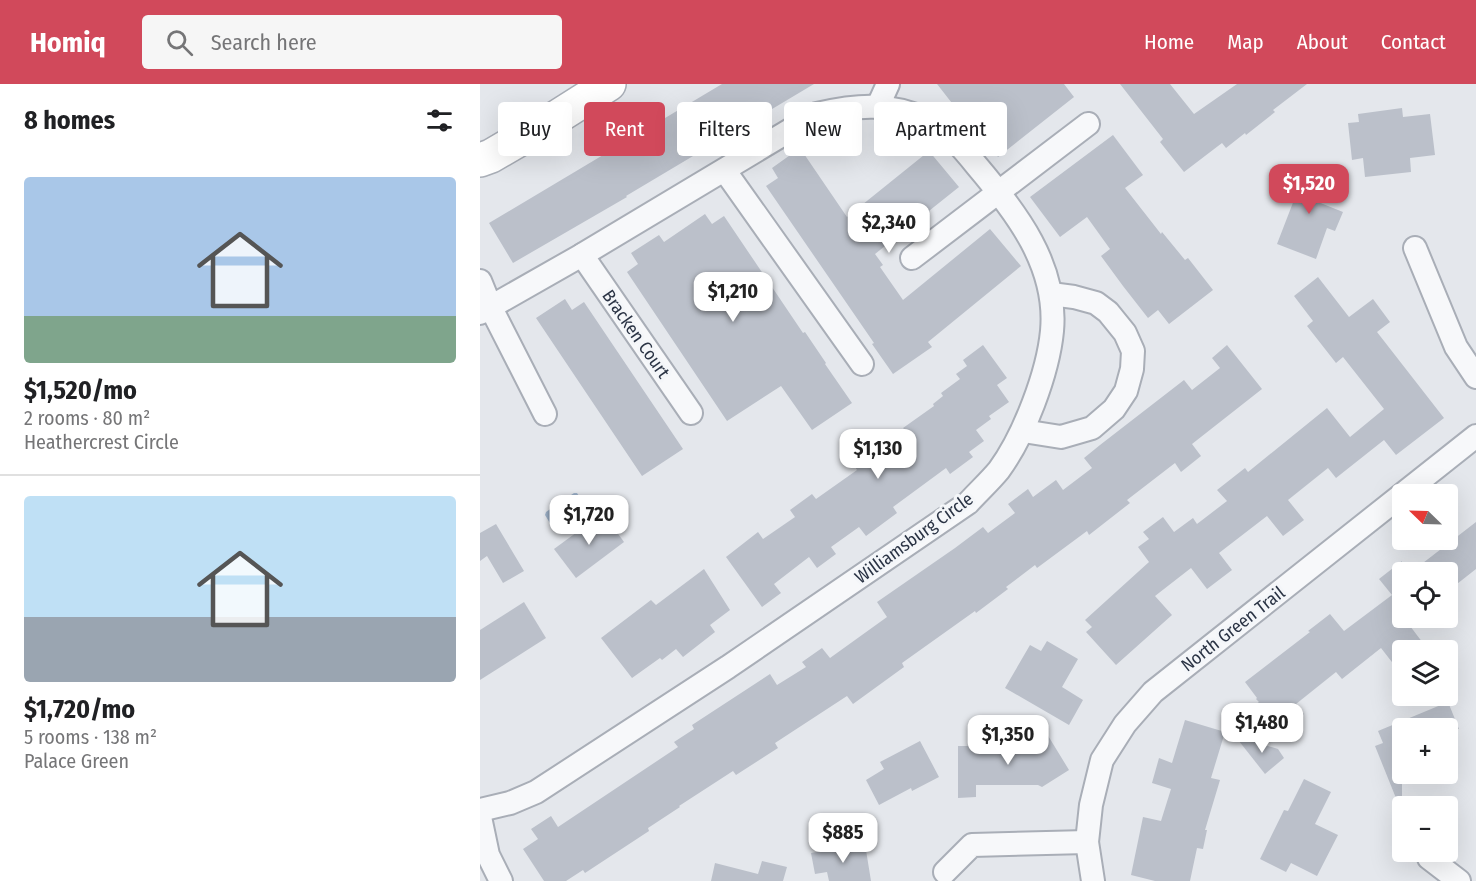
<!DOCTYPE html>
<html lang="en">
<head>
<meta charset="utf-8">
<style>
  body { margin:0; font-family:"Fira Sans Condensed",sans-serif; background:#f6f6f6; color:#202124; height:100vh; display:flex; flex-direction:column; font-size:22px; white-space:nowrap }
  * { box-sizing:border-box; margin:0 }
  p { font-size:20px; color:#757577 }
  .icon { flex:none; width:33px; height:33px; fill:none; stroke:currentColor; stroke-width:2; stroke-linecap:round; stroke-linejoin:round }
  .map { position:relative; flex:1; overflow:hidden }
  .sheet { display:flex; flex-direction:column; background:#fff; width:480px }
  .sheet>* { flex:none }
  .guide { position:absolute; left:18px; top:18px; width:570px; height:54px; display:flex; gap:12px }
  .needle { width:39px; rotate:293deg }
  .controls { position:absolute; left:912px; top:400px; display:grid; gap:12px }
  .controls a { display:grid; place-items:center; width:66px; height:66px; border-radius:6px; background:#fff; box-shadow:0 6px 24px #0002; font-size:30px }
  .price { position:absolute; translate:-50% -51px; padding:0 14px; border-radius:12px; background:#fff; color:#222; font-size:20px; line-height:39px; filter:drop-shadow(0 2px 3px #0008) }
  .price::after { content:''; position:absolute; left:50%; top:36px; width:18px; height:14px; margin-left:-9px; background:inherit; clip-path:polygon(0 0,100% 0,50% 100%) }
  .price.active { background:#d1495b; color:#fff }
  ul { padding:0; list-style:none }
  li { display:grid; align-content:center; gap:12px; height:318px; padding:0 24px }
  li+li { border-top:2px solid #e0e0e0 }
  li span { display:grid; place-items:center; height:186px; border-radius:6px; color:#555 }
  li>.icon { margin-inline-start:auto }
  span .icon { width:108px; height:108px; fill:#fffc; stroke-width:1 }
  li b { font-size:26px }
  h2 { display:flex; justify-content:space-between; align-items:center; height:72px; padding:0 24px; font-size:26px }
  .pill { padding:0 21px; border-radius:6px; background:#fff; box-shadow:0 6px 24px #0002; font-size:21px; line-height:54px }
  .pill.active { background:#d1495b; color:#fff }
  header { display:flex; align-items:center; gap:36px; box-sizing:border-box; height:84px; padding:0 30px; background:#d1495b; color:#fff }
  header strong { font-size:28px }
  nav { display:flex; gap:33px; margin-inline-start:auto; font-size:21px }
  .search { width:420px; height:54px; background:#f6f6f6; display:flex; align-items:center; gap:15px; box-sizing:border-box; padding:0 21px; border-radius:6px; color:#757577; font-size:22px }
  main { display:flex; flex:1; min-height:0 }
  .map>svg:first-child { display:block }
  .water { fill:#9fb4cc }
  .building { fill:#bbc0ca }
  .lines { fill:none; stroke-linecap:round; stroke-linejoin:round }
  .street-casing { stroke:#a9aeb7; stroke-width:26 }
  .secondary-casing { stroke:#a9aeb7; stroke-width:36 }
  .street { stroke:#f7f8fa; stroke-width:22 }
  .secondary { stroke:#fff; stroke-width:33 }
  .labels { text-anchor:middle; dominant-baseline:central; stroke-width:6; stroke-linejoin:round; paint-order:stroke }
  .street-label { font-size:18px; fill:#2b3445; stroke:#f4f6f9 }
</style>
</head>
<body>
<header>
<strong>Homiq</strong>
<div class="search"><svg class="icon" aria-label="search" viewBox="0 0 24 24"><circle cx="10" cy="10" r="6"/><path d="M15 15l6 6"/></svg>Search here</div>
<nav><a>Home</a><a>Map</a><a>About</a><a>Contact</a></nav>
</header>
<main>
<section class="sheet">
<h2>8 homes<svg class="icon" aria-label="filters" viewBox="0 0 24 24"><path d="M4 7h16M4 17h16"/><circle cx="9" cy="7" r="2"/><circle cx="15" cy="17" r="2"/></svg></h2>
<ul>
<li><span style="background:linear-gradient(#a9c7e8 75%,#7fa58c 0)"><svg class="icon" aria-label="home" viewBox="0 0 24 24"><path d="M3 11l9-7 9 7M6 9v11h12V9"/></svg></span><div><b>$1,520/mo</b><p>2 rooms · 80 m²</p><p>Heathercrest Circle</p></div></li>
<li><span style="background:linear-gradient(#bfe0f5 65%,#9aa5b1 0)"><svg class="icon" aria-label="home" viewBox="0 0 24 24"><path d="M3 11l9-7 9 7M6 9v11h12V9"/></svg></span><div><b>$1,720/mo</b><p>5 rooms · 138 m²</p><p>Palace Green</p></div></li>
</ul>
</section>
<div class="map">
<svg width="996" height="797" viewBox="0 0 996 797">
  <rect width="100%" height="100%" fill="#e4e7ec"/>
  <!-- water -->
  <polygon class="water" points="94,409 97,409 105,422 104,425 75,445 73,444 65,431 66,428"/>
  <!-- building -->
  <g class="building">
    <polygon points="242,0 334,0 146,112 147,113 33,179 9,139"/>
    <polygon points="457,0 584,0 594,13 518,73 478,21 475,23"/>
    <polygon points="640,0 690,0 714,30 757,0 827,0 793,26 795,28 766,51 765,49 746,64 742,59 704,88 680,58 683,55"/>
    <polygon points="922,24 923,33 950,30 955,71 930,74 931,88 885,93 883,74 872,76 868,39 879,38 878,30"/>
    <polygon points="633,51 663,91 645,104 681,150 682,148 705,176 708,174 733,206 689,240 678,226 668,234 643,202 621,172 630,165 607,133 580,153 550,113"/>
    <polygon points="320,64 367,133 449,67 479,103 395,170 403,181 400,183 423,216 510,145 541,182 448,258 452,263 413,290 392,260 394,259 286,102 298,94 292,84"/>
    <polygon points="823,80 849,90 838,118 863,128 855,147 847,144 836,175 797,160 819,103 815,101"/>
    <polygon points="225,130 232,140 244,132 323,249 325,248 346,279 345,280 372,319 332,346 301,302 247,337 147,188 158,180 151,169 179,151 184,158"/>
    <polygon points="838,193 869,233 893,215 910,238 897,248 964,334 916,371 904,356 856,394 848,384 808,416 824,436 803,452 787,432 739,469 752,486 727,505 711,484 675,512 692,531 636,581 606,548 612,543 605,536 669,478 658,463 669,455 663,448 683,433 694,448 713,434 717,440 747,417 737,406 765,384 768,388 847,324 870,353 904,325 863,273 856,279 827,242 833,237 814,212"/>
    <polygon points="85,215 92,226 104,218 203,365 162,392 56,234"/>
    <polygon points="503,261 527,294 517,301 529,318 509,332 511,335 496,346 504,357 489,368 493,373 470,390 466,384 413,423 417,429 386,452 379,443 351,463 356,470 337,484 329,473 294,500 301,509 282,523 246,473 278,448 283,455 315,433 310,426 332,410 336,415 377,386 374,381 424,345 423,344 454,322 453,320 463,312 461,309 480,295 476,290 487,282 483,276"/>
    <polygon points="747,261 782,305 712,360 721,372 701,388 695,379 647,416 650,419 609,451 607,447 557,484 555,481 526,503 528,505 496,529 495,527 422,579 424,583 373,620 367,612 295,659 298,664 256,691 253,687 199,722 200,723 168,744 169,747 105,789 103,786 86,797 64,797 43,765 58,755 51,745 71,732 78,743 198,663 194,658 214,645 212,641 290,590 297,601 326,583 322,578 342,564 350,574 407,533 397,518 475,464 503,443 508,449 535,429 528,420 548,405 553,413 576,396 583,406 612,384 604,374 620,361 704,296 712,306 740,284 732,274"/>
    <polygon points="123,429 144,458 96,494 74,465"/>
    <polygon points="996,438 996,485 968,507 968,489 930,489"/>
    <polygon points="16,440 44,487 23,499 7,472 0,477 0,449"/>
    <polygon points="922,477 922,534 924,534 949,567 922,567 922,591 901,564 862,595 856,588 816,620 824,630 785,660 762,630 779,618 776,615 777,614 765,598 830,548 828,547 850,530 864,547 912,511 899,495"/>
    <polygon points="224,485 250,526 230,541 235,548 203,573 196,565 182,576 180,574 152,594 121,554 171,516 176,521"/>
    <polygon points="44,518 66,554 0,596 0,546"/>
    <polygon points="567,557 598,575 582,603 603,616 589,641 525,604 550,561 561,567"/>
    <polygon points="968,618 979,645 922,645 922,729 895,662 903,659 898,647"/>
    <polygon points="705,636 745,648 731,694 740,696 725,746 727,746 723,765 717,764 710,797 675,797 651,791 663,733 681,737 691,705 672,699 679,674 692,679"/>
    <polygon points="567,650 589,686 562,703 558,701 496,701 496,713 478,714 478,662 545,662"/>
    <polygon points="755,652 798,665 804,674 785,690"/>
    <polygon points="440,657 459,693 432,707 431,704 399,721 386,696 404,685 400,678"/>
    <polygon points="824,695 851,708 835,740 858,751 837,792 811,779 806,788 780,775 804,726 808,727"/>
    <polygon points="385,760 391,797 349,797 347,788 335,790 331,769"/>
    <polygon points="282,777 307,783 303,797 231,797 235,779 278,790"/>
  </g>
  <g class="lines">
    <defs>
      <g id="street">
        <polyline points="398,22 408,0"/>
        <polyline points="245,87 382,280"/>
        <polyline points="935,164 976,263 996,293"/>
        <polyline points="102,171 211,329"/>
        <polyline points="432,174 608,40"/>
        <polyline points="0,197 11,224 65,330"/>
        <path d="M0,229L102,171L337,30C377,21 410,18 448,36C467,45 484,66 497,82C536,128 578,182 572,247C568,289 544,352 519,386C510,397 498,408 488,419L248,583L56,708L30,719L0,726"/>
        <polyline points="543,347 581,353 612,344 634,325 646,307 652,285 653,267 645,249 628,228 616,219 594,213 571,210"/>
        <polyline points="0,733 8,771 21,797"/>
        <polyline points="949,774 979,797"/>
        <polyline points="465,788 492,761 607,758"/>
        <polyline points="613,797 607,758 611,721 622,676 645,640 673,608 996,352"/>
      </g>
      <polyline id="secondary" points="0,76 11,72 66,40 129,0"/>
    </defs>
    <!-- street casing -->
    <use href="#street" class="street-casing"/>
    <!-- secondary casing -->
    <use href="#secondary" class="secondary-casing"/>
    <!-- street -->
    <use href="#street" class="street"/>
    <!-- secondary -->
    <use href="#secondary" class="secondary"/>
  </g>
  <g class="labels">
    <!-- street labels -->
    <g class="street-label">
      <text transform="translate(156 250) rotate(55)">Bracken Court</text>
      <text transform="translate(434 454) rotate(-36)">Williamsburg Circle</text>
      <text transform="translate(753 545) rotate(-38)">North Green Trail</text>
    </g>
  </g>
</svg>
<div class="controls">
<a><svg class="needle" viewBox="-14 -14 28 28"><path d="M0-13l5 13h-10z" fill="#e53935"/><path d="M0 13l5-13h-10z" fill="#757577"/></svg></a>
<a><svg class="icon" aria-label="locate" viewBox="0 0 24 24"><circle cx="12" cy="12" r="6"/><path d="M12 2v4M12 18v4M2 12h4M18 12h4"/></svg></a>
<a><svg class="icon" aria-label="layers" viewBox="0 0 24 24"><path d="M12 4l9 5-9 5-9-5zM3 14l9 5 9-5"/></svg></a>
<a>+</a>
<a>−</a>
</div>
<b class="price active" style="left:829px;top:131px">$1,520</b>
<b class="price" style="left:409px;top:170px">$2,340</b>
<b class="price" style="left:253px;top:239px">$1,210</b>
<b class="price" style="left:398px;top:396px">$1,130</b>
<b class="price" style="left:109px;top:462px">$1,720</b>
<b class="price" style="left:782px;top:670px">$1,480</b>
<b class="price" style="left:528px;top:682px">$1,350</b>
<b class="price" style="left:363px;top:780px">$885</b>
<div class="guide">
<a class="pill">Buy</a>
<a class="pill active">Rent</a>
<a class="pill">Filters</a>
<a class="pill">New</a>
<a class="pill">Apartment</a>
</div>
</div>
</main>
</body>
</html>
